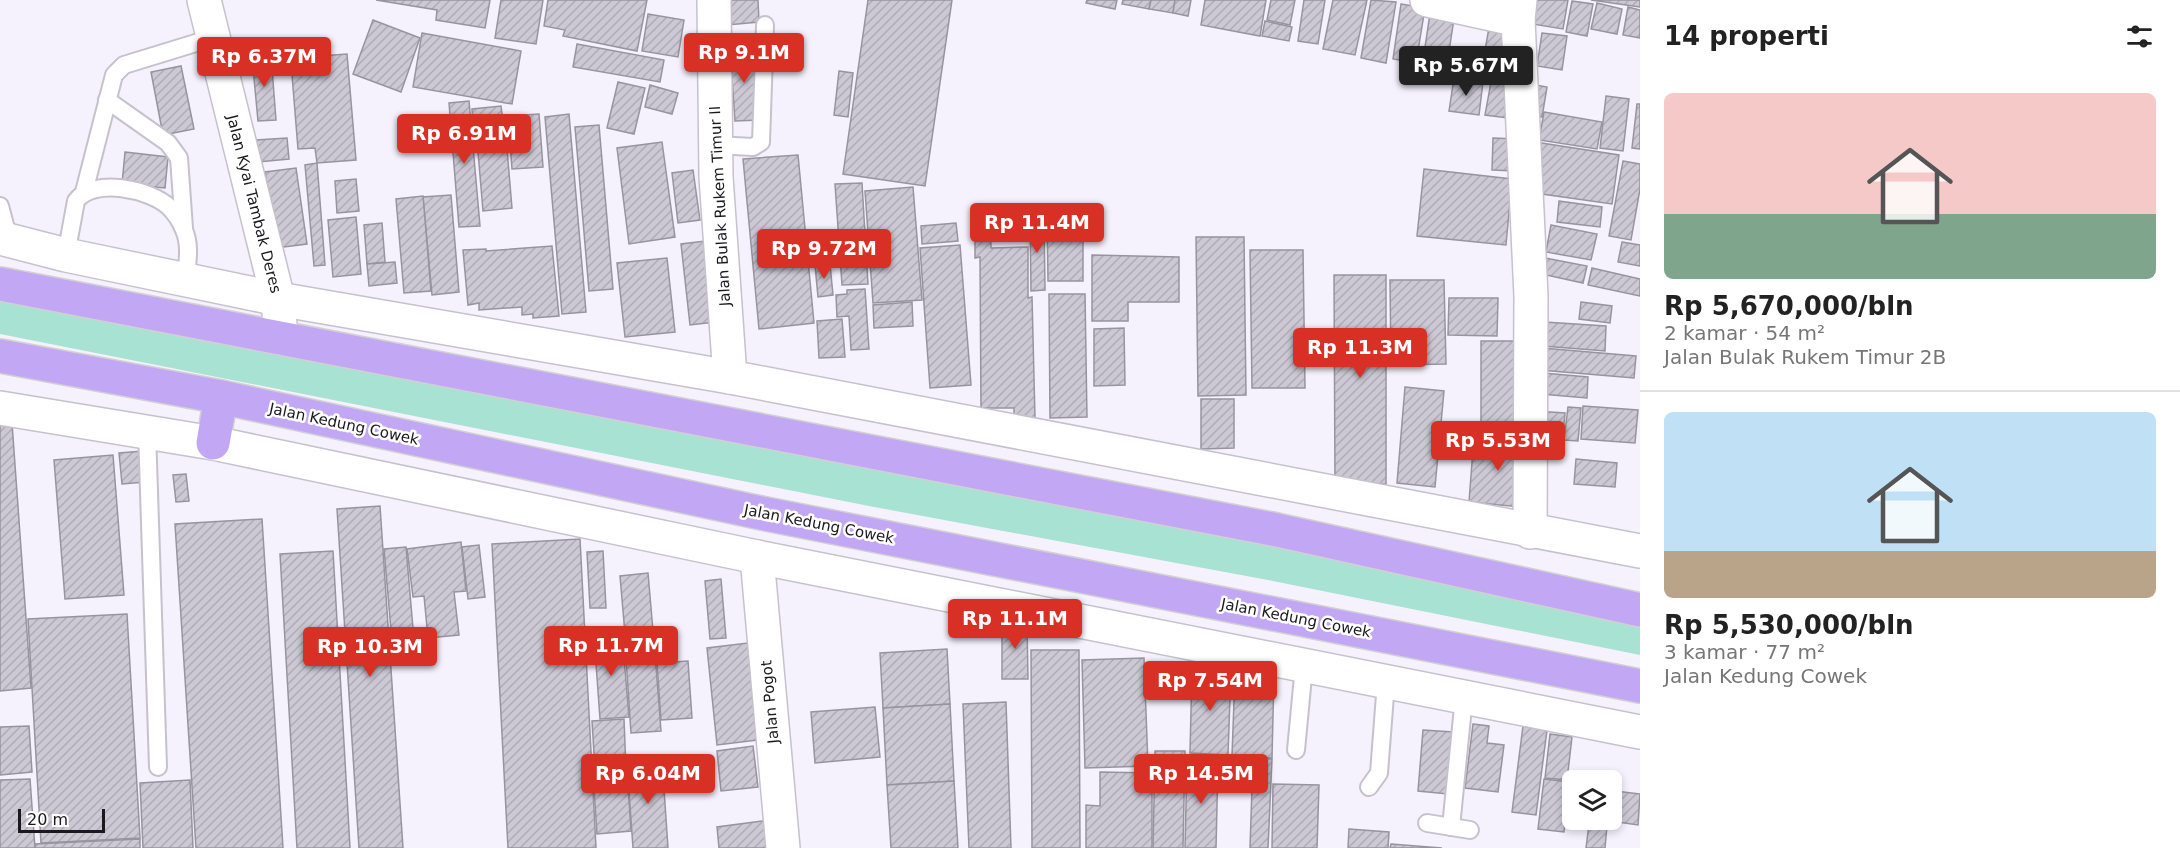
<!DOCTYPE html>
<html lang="id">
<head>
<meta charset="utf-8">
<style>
  body { margin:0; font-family:"DejaVu Sans",sans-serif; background:#f2f2f2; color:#222; height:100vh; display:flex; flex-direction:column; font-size:22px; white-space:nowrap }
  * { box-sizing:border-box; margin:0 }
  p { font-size:20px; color:#767676 }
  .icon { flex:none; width:33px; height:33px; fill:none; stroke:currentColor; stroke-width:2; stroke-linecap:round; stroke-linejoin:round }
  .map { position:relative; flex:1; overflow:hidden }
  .side { display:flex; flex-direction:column; background:#fff; width:540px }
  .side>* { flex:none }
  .controls { position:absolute; left:1562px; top:770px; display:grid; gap:12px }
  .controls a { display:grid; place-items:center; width:60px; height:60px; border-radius:9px; background:#fff; box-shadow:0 3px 9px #0003; font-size:30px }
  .scale { position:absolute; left:18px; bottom:15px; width:87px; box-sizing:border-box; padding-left:6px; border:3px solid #1a191d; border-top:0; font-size:16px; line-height:21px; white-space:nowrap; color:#1a191d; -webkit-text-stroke:4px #fff; paint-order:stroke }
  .price { position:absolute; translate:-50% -51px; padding:0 14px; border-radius:6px; background:#d93025; color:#fff; font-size:20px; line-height:39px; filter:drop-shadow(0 2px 3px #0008) }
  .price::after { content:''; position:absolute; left:50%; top:36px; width:18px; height:14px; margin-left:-9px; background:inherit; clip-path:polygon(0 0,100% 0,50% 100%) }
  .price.selected { background:#222; color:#fff }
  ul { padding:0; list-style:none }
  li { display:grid; align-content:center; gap:12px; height:318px; padding:0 24px }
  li+li { border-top:2px solid #e0e0e0 }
  li span { display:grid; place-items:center; height:186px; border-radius:9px; color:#555 }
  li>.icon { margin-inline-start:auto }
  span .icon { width:108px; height:108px; fill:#fffc; stroke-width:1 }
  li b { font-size:26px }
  h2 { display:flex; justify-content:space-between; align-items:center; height:72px; padding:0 24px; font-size:26px }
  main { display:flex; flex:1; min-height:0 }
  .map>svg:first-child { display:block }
  .water { fill:#a7e2d2 }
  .building { fill:url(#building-hatch); stroke:#97949f; stroke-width:1.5 }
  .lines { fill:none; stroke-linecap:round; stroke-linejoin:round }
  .service-casing { stroke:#c5c2cd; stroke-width:20 }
  .minor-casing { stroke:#c5c2cd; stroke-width:36 }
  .tertiary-casing { stroke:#c5c2cd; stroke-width:36 }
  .secondary-casing { stroke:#c5c2cd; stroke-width:36 }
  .trunk-casing { stroke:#d1d1d2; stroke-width:36 }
  .service { stroke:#fff; stroke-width:16 }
  .minor { stroke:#fff; stroke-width:33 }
  .tertiary { stroke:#fff; stroke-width:33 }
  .secondary { stroke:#fff; stroke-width:33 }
  .trunk { stroke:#c2a8f4; stroke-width:33 }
  .labels { text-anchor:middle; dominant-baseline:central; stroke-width:5; stroke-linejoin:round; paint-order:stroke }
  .street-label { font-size:15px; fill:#1a191d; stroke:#fff }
</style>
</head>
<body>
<main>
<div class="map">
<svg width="1640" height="848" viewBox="0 0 1640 848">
  <defs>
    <pattern id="building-hatch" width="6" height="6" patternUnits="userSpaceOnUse" patternTransform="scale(1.5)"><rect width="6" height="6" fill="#ccc9d5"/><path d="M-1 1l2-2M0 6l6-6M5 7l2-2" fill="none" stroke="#afacb6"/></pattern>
  </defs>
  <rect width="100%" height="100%" fill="#f5f1fd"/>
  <!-- water -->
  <polygon class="water" points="0,297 1640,619 1640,655 1273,581 869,506 0,334"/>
  <!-- building -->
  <g class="building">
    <polygon points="376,0 490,0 485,28 436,20 437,10"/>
    <polygon points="501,0 543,0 536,44 495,38"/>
    <polygon points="548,0 647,0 637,51 563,36 565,30 544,26"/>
    <polygon points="725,0 758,0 759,22 727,25"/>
    <polygon points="868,0 952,0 925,186 843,174"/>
    <polygon points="1087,0 1117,0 1115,9 1086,3"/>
    <polygon points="1123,0 1151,0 1149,9 1122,4"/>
    <polygon points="1151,0 1175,0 1173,13 1149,9"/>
    <polygon points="1175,0 1191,0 1188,16 1173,13"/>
    <polygon points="1205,0 1266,0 1260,36 1201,25"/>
    <polygon points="1271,0 1295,0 1290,25 1267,20"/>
    <polygon points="1304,0 1325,0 1318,44 1298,41"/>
    <polygon points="1333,0 1367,0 1355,55 1323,49"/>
    <polygon points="1371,0 1396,2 1386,63 1361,58"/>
    <polygon points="1530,0 1568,0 1563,29 1526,23"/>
    <polygon points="1591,0 1640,0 1640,7"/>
    <polygon points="1572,1 1593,4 1587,36 1566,32"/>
    <polygon points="1597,3 1622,9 1617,34 1591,29"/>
    <polygon points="1401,4 1425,8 1416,63 1393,59"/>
    <polygon points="1431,7 1455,12 1448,58 1424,54"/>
    <polygon points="1628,7 1640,10 1640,38 1623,35"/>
    <polygon points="648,14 684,20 678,57 642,51"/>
    <polygon points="373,20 420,38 401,92 353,74"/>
    <polygon points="1265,21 1292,27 1289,41 1262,36"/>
    <polygon points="1490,22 1513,26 1503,83 1480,78"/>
    <polygon points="422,33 521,51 512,104 413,87"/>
    <polygon points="1542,33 1567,36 1562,70 1537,66"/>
    <polygon points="577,44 664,60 660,82 573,67"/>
    <polygon points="753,47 759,120 735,121 730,49"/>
    <polygon points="347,54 356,160 317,163 315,148 298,149 292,75 309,73 307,57"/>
    <polygon points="271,55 276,120 258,121 252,57"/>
    <polygon points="181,66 194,129 163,135 151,72"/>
    <polygon points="839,71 853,73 848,117 834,115"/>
    <polygon points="1454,78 1483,82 1479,115 1449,111"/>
    <polygon points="618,82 645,88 634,134 607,128"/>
    <polygon points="1491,82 1514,86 1508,118 1485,115"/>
    <polygon points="1531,84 1547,87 1542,117 1526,114"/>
    <polygon points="650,85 678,93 672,114 645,107"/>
    <polygon points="1606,96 1629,99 1623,151 1600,148"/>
    <polygon points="469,101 480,226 459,227 449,103"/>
    <polygon points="1637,104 1640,104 1640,149 1632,148"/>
    <polygon points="501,106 505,137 474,140 472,109"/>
    <polygon points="1544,112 1602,122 1597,149 1539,140"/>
    <polygon points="539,114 543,167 512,169 508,116"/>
    <polygon points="569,114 586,312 562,314 545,117"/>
    <polygon points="599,125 613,289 589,291 575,127"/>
    <polygon points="287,138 289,159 258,162 256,140"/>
    <polygon points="1493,138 1516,139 1515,171 1492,170"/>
    <polygon points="662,142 675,237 629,244 617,148"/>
    <polygon points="1535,142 1619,155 1612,204 1528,192"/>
    <polygon points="507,149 512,208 483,211 478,152"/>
    <polygon points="125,152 168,157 165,188 122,184"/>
    <polygon points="798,155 814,323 759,329 743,159"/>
    <polygon points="1623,161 1640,164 1640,189 1631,240 1609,236"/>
    <polygon points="317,163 325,265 314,266 305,165"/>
    <polygon points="296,168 307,244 276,248 265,172"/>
    <polygon points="1424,169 1512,179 1506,245 1417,236"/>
    <polygon points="693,170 700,220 678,223 672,173"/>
    <polygon points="356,179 359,211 337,213 335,181"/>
    <polygon points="862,183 868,284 842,285 835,184"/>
    <polygon points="913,187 922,300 873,303 865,191"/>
    <polygon points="451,195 459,292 432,295 423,197"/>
    <polygon points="423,196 431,291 404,293 396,199"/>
    <polygon points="1559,201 1602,207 1600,227 1557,222"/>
    <polygon points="975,210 990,210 991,248 1028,247 1028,298 1032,297 1035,418 1014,418 1014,408 981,408 980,257 975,258"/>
    <polygon points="1047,213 1083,213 1083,281 1048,281"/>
    <polygon points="356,217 361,274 333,277 328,220"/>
    <polygon points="1030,217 1044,217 1045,290 1031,291"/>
    <polygon points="382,223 385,262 367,264 364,225"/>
    <polygon points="956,223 958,241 922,244 921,226"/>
    <polygon points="1551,225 1597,234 1591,260 1546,252"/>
    <polygon points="1196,237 1244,237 1246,395 1198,396"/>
    <polygon points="705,241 715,322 690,325 681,244"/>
    <polygon points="1622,242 1640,245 1640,266 1618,262"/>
    <polygon points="960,245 971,385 930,388 920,248"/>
    <polygon points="552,246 559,316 533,318 533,314 522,315 522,307 479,310 479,303 468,305 463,250 486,249 486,251"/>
    <polygon points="1250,250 1303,250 1305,388 1252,388"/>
    <polygon points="1092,255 1179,257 1179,302 1128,302 1128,321 1092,321"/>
    <polygon points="1540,257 1587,266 1583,283 1537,273"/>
    <polygon points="667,258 675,332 625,337 617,263"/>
    <polygon points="395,262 397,283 369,286 367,264"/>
    <polygon points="830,264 833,295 818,297 815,265"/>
    <polygon points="1592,268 1640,279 1640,296 1588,285"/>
    <polygon points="1334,275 1386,275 1386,484 1335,484"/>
    <polygon points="1390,280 1444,280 1446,364 1391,365"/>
    <polygon points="865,289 869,349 851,350 849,316 837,317 836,295 847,294 847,290"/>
    <polygon points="1049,294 1085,294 1087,417 1050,418"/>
    <polygon points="1449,298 1498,298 1497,336 1448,335"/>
    <polygon points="912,302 913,326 874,328 873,305"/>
    <polygon points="1581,302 1612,306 1610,323 1579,319"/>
    <polygon points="842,319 845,357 819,358 817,321"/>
    <polygon points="1544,322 1606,326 1605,351 1543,346"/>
    <polygon points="1124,328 1125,385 1094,386 1094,329"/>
    <polygon points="1481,341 1527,341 1527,429 1481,428"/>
    <polygon points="1542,348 1636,356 1634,378 1540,370"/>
    <polygon points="1543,373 1588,377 1587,398 1541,394"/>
    <polygon points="1405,387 1444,391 1435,487 1397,483"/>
    <polygon points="1201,399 1234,399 1234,448 1201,449"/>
    <polygon points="1583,406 1638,410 1635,443 1581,439"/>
    <polygon points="1568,407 1581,408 1578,441 1564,440"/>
    <polygon points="1535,411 1565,413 1562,447 1533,445"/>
    <polygon points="12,423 31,688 0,691 0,424"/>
    <polygon points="1474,436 1526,441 1521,507 1469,502"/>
    <polygon points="143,451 145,482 122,484 119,453"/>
    <polygon points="113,455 124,595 65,599 54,460"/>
    <polygon points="1576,459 1617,463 1615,487 1574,484"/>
    <polygon points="186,474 189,501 176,502 173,475"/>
    <polygon points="380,506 403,848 359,848 337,509"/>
    <polygon points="262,519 283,848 196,848 175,524"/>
    <polygon points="580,539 596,848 508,848 492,544"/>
    <polygon points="461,542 466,591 454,592 459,635 428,638 424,596 413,597 407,549"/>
    <polygon points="479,545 485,597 468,599 462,547"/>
    <polygon points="406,547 414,640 392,642 384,549"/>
    <polygon points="333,551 350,848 297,848 280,554"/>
    <polygon points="603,551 606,608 590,608 587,552"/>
    <polygon points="648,573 653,631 625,634 620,576"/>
    <polygon points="721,579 726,638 710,639 705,581"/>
    <polygon points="127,614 140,838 41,843 28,619"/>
    <polygon points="1002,621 1027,621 1028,679 1002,679"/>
    <polygon points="622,634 629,717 600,719 594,636"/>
    <polygon points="654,641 661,731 631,733 625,643"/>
    <polygon points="756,642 767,739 717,745 707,648"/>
    <polygon points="947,649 950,704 883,708 880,653"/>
    <polygon points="1031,650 1079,650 1080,848 1032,848"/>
    <polygon points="1144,658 1148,766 1085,768 1082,660"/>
    <polygon points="688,661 692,718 661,720 657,663"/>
    <polygon points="1192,669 1231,670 1228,755 1190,753"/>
    <polygon points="1235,673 1274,674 1272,758 1232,756"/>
    <polygon points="1006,702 1011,848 969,848 963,704"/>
    <polygon points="950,704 954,781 887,785 883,708"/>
    <polygon points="875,707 880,757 815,763 811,712"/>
    <polygon points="624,719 626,769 595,770 592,721"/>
    <polygon points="1473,724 1489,726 1487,743 1504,745 1498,792 1465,788"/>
    <polygon points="29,726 32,772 0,775 0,727"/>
    <polygon points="1523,726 1547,730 1536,815 1512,812"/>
    <polygon points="1423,730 1453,732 1448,794 1418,791"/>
    <polygon points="1550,734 1572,737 1567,780 1545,778"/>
    <polygon points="753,746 758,787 721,791 717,751"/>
    <polygon points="1155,751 1185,751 1183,848 1153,848"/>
    <polygon points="1253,758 1272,759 1268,848 1250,848"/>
    <polygon points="662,760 668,848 633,848 627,763"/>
    <polygon points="1187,762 1218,763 1216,848 1185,848"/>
    <polygon points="627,771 631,831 597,834 593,773"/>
    <polygon points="1596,771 1612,773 1611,782 1611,780 1594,780"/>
    <polygon points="1100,772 1152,773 1152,848 1086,848 1086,805 1100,806"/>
    <polygon points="30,779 35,848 0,848 0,780"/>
    <polygon points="1544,779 1569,782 1564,832 1538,829"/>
    <polygon points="190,780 193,848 143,848 140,783"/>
    <polygon points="954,781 958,848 891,848 887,785"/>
    <polygon points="1273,784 1319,785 1317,848 1272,848"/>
    <polygon points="1615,791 1640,794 1638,825 1611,821"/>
    <polygon points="769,820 773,848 719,848 717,827"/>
    <polygon points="1589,824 1607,826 1605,848 1586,848"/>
    <polygon points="1349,829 1389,832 1388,848 1348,848"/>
    <polygon points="140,839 140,848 35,848 35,844"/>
    <polygon points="1391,844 1442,848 1390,848"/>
  </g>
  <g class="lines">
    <defs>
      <g id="service">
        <polyline points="107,100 168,143 179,158 184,228"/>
        <polyline points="715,145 753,147 761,142 765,25"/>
        <polyline points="84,192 114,75 124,65 212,38"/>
        <polyline points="0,206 9,240"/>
        <path d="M66,255L76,201C93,177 150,189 169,207C175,213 181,222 184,230C191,246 187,263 186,280"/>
        <polyline points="147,431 158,767"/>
        <polyline points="1296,750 1304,666"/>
        <polyline points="1369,787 1379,773 1386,682"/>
        <polyline points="1427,823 1470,830"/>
        <polyline points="1451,827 1464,697"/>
      </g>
      <g id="minor">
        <polyline points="204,0 278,299 281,338"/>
        <polyline points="714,0 716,177 730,377"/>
        <polyline points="1427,0 1518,20"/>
        <polyline points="1520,0 1518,20 1531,296 1530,532"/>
      </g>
      <polyline id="tertiary" points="757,557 783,848"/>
      <g id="secondary">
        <polyline points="0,238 66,255 278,299 730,377 1640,551"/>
        <polyline points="0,408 213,443 757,557 1640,732"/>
      </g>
      <g id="trunk">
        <polyline points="0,284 1277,530 1640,610"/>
        <polyline points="0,356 221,397 766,514 1640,686"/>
        <polyline points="213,443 221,397"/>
      </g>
    </defs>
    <!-- service casing -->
    <use href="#service" class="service-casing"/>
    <!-- minor casing -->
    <use href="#minor" class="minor-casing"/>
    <!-- tertiary casing -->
    <use href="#tertiary" class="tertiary-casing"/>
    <!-- secondary casing -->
    <use href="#secondary" class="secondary-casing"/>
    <!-- trunk casing -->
    <use href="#trunk" class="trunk-casing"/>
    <!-- service -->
    <use href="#service" class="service"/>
    <!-- minor -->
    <use href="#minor" class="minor"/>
    <!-- tertiary -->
    <use href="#tertiary" class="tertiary"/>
    <!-- secondary -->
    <use href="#secondary" class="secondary"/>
    <!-- trunk -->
    <use href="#trunk" class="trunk"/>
  </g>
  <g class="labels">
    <!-- street labels -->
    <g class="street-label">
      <text transform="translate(254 204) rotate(76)">Jalan Kyai Tambak Deres</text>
      <text transform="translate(720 206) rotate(-93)">Jalan Bulak Rukem Timur II</text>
      <text transform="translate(344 424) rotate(12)">Jalan Kedung Cowek</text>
      <text transform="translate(819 524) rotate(11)">Jalan Kedung Cowek</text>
      <text transform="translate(1296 618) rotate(11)">Jalan Kedung Cowek</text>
      <text transform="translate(770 702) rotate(-95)">Jalan Pogot</text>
    </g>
  </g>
</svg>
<div class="controls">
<a><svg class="icon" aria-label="layers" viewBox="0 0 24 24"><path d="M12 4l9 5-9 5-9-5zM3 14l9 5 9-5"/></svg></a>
</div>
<div class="scale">20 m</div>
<b class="price" style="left:744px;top:84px">Rp 9.1M</b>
<b class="price" style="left:264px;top:88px">Rp 6.37M</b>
<b class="price selected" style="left:1466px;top:97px">Rp 5.67M</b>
<b class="price" style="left:464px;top:165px">Rp 6.91M</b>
<b class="price" style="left:1037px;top:254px">Rp 11.4M</b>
<b class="price" style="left:824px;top:280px">Rp 9.72M</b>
<b class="price" style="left:1360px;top:379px">Rp 11.3M</b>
<b class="price" style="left:1498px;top:472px">Rp 5.53M</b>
<b class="price" style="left:1015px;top:650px">Rp 11.1M</b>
<b class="price" style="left:611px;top:677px">Rp 11.7M</b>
<b class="price" style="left:370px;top:678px">Rp 10.3M</b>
<b class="price" style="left:1210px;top:712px">Rp 7.54M</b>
<b class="price" style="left:648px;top:805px">Rp 6.04M</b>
<b class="price" style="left:1201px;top:805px">Rp 14.5M</b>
</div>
<section class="side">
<h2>14 properti<svg class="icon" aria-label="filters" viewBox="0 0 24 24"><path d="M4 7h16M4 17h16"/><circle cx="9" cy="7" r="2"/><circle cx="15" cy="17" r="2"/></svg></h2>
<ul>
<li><span style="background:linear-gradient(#f6c9c9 65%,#7fa58c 0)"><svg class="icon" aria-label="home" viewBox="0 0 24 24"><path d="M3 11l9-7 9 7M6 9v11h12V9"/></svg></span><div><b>Rp 5,670,000/bln</b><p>2 kamar · 54 m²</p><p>Jalan Bulak Rukem Timur 2B</p></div></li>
<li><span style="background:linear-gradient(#bfe0f5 75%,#b9a48a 0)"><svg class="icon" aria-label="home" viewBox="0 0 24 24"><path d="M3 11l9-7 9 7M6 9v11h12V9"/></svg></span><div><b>Rp 5,530,000/bln</b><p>3 kamar · 77 m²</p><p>Jalan Kedung Cowek</p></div></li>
</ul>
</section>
</main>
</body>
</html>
